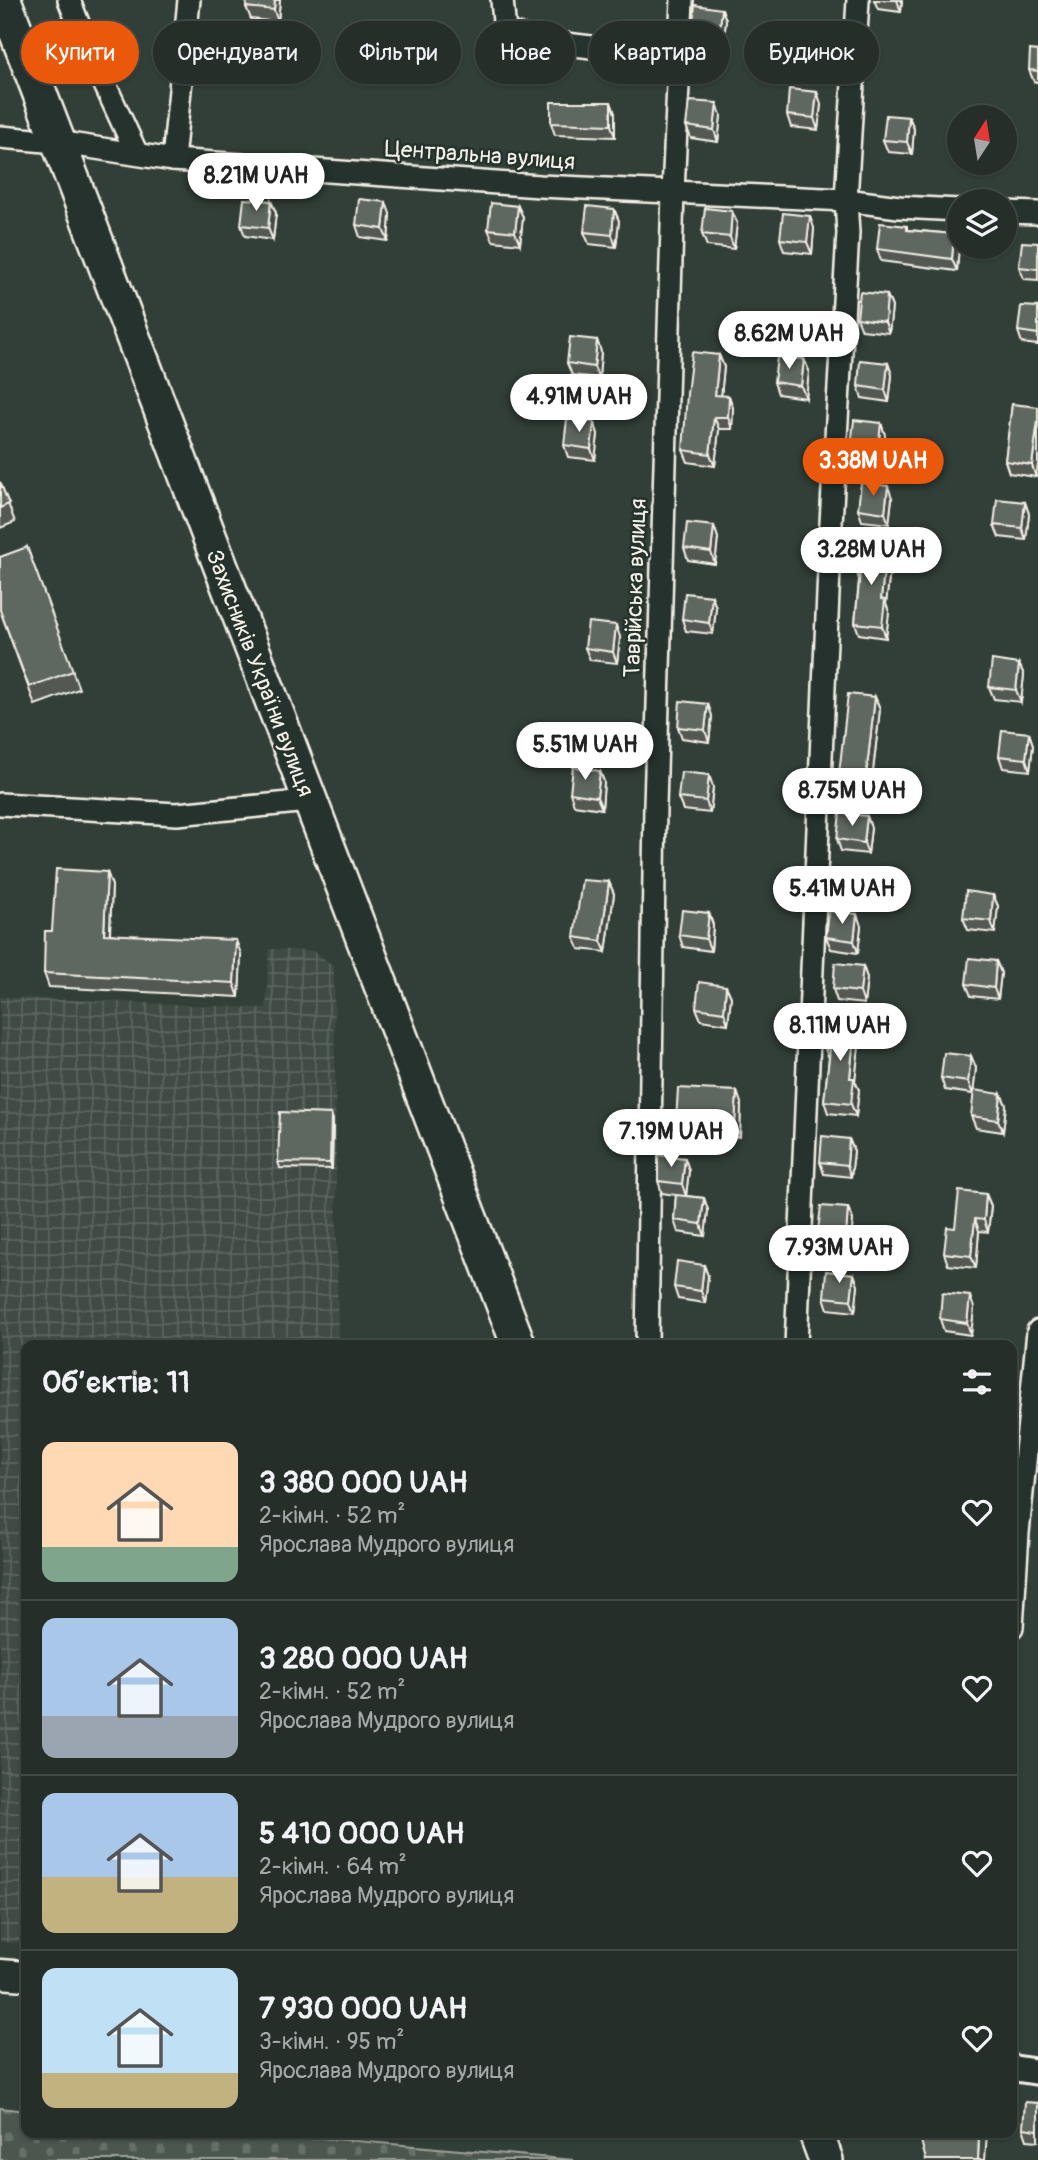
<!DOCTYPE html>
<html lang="uk">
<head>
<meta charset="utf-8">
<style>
  body { margin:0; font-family:Pangolin,sans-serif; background:#323a36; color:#f1f3f6; height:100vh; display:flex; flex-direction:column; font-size:26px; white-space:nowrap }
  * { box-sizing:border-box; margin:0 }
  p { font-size:23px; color:#a4a8a8 }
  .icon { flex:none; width:38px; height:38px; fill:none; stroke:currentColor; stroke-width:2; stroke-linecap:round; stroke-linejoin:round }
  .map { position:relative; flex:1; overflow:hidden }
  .drawer { position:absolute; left:21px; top:1340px; width:996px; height:798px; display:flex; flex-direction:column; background:#262e2a; border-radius:14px; box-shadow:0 2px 5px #0004,0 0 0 2px #424a47 }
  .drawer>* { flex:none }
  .hud { position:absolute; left:21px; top:21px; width:998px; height:63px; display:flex; gap:14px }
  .needle { width:46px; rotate:12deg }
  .fabs { position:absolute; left:947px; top:105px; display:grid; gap:14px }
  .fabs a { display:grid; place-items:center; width:70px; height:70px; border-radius:50%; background:#262e2a; box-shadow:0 2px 5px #0004,0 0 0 2px #424a47; font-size:35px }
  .price { position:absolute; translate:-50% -60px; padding:0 16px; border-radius:24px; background:#fff; color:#222; font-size:23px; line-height:46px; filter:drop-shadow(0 2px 4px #0008) }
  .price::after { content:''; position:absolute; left:50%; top:42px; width:21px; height:16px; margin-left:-10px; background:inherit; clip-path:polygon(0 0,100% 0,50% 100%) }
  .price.current { background:#ea580c; color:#fff }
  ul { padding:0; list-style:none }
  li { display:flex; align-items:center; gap:21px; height:175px; padding:0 21px }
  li+li { border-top:2px solid #424a47 }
  li span { display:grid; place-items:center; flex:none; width:196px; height:140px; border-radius:14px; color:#555 }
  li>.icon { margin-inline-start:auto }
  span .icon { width:84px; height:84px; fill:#fffc; stroke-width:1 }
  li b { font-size:30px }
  h2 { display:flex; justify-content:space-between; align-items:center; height:84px; padding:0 21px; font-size:30px }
  .pill { padding:0 24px; border-radius:32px; background:#262e2a; box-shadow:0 2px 5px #0004,0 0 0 2px #424a47; font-size:24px; line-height:63px }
  .pill.current { background:#ea580c; color:#fff }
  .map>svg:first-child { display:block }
  .industrial { fill:url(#industrial-grid) }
  .cemetery { fill:url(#cemetery-stones); stroke:#a0a49c; stroke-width:2 }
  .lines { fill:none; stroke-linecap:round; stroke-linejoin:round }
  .minor-casing { stroke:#f4f1e8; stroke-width:26 }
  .tertiary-casing { stroke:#f4f1e8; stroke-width:30 }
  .secondary-casing { stroke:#f4f1e8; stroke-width:33 }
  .trunk-casing { stroke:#f4f1e8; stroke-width:38 }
  .minor { stroke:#26332d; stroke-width:21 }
  .tertiary { stroke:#26332d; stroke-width:24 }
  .secondary { stroke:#26332d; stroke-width:28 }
  .trunk { stroke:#26332d; stroke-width:33 }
  .wall { fill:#525953; stroke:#f4f1e8; stroke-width:2 }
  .shaded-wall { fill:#424944; stroke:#f4f1e8; stroke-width:2 }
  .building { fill:#5f6861; stroke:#f4f1e8; stroke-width:2 }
  .labels { text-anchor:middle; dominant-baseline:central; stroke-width:5; stroke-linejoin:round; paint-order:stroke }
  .street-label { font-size:23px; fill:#f4f1e8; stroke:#26332d }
</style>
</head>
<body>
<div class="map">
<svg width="1038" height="2160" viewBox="0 0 1038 2160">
  <defs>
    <pattern id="industrial-grid" width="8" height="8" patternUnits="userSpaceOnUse" patternTransform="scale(1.75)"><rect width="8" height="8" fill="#404b44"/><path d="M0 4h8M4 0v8" fill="none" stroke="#5c655f"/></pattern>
    <pattern id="cemetery-stones" width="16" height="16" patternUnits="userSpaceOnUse" patternTransform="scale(1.75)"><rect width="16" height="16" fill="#4c564f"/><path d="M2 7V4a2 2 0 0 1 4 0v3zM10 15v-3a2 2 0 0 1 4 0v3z" fill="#666f68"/></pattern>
  </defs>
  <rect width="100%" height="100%" fill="#323e38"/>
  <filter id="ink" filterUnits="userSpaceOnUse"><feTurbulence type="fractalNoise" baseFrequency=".0143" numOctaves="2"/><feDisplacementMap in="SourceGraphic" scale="14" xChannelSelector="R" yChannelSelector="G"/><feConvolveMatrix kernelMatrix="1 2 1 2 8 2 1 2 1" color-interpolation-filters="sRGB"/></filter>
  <g filter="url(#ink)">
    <!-- industrial -->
    <polygon class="industrial" points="269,949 313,951 334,966 338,1346 26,1346 26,1943 0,1942 0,997 266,1008"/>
    <!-- cemetery -->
    <polygon class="cemetery" points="0,2108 26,2111 26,2133 265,2133 574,2160 0,2160"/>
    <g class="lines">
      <defs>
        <g id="minor">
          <polyline points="69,0 88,48 137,154"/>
          <path d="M502,0L505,32C562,47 620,50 679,53"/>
          <polyline points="0,137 57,142 173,160 540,186 846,200 899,207 959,210"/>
          <polyline points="173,160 189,0"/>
          <polyline points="1004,212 1038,213"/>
          <polyline points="0,804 177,814 309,801"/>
          <polyline points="647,1346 655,806 673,192 682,0"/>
          <polyline points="796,1346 831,523 848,233 846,200 858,0"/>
          <polyline points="1012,1627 1018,1533 1038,1331"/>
        </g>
        <polyline id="tertiary" points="1012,2068 1038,2072"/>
        <polyline id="secondary" points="0,1974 26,1976"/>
        <g id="trunk">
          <polyline points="4,0 519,1346"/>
          <polyline points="816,2133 826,2160"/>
        </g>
      </defs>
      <!-- minor casing -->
      <use href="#minor" class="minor-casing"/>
      <!-- tertiary casing -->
      <use href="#tertiary" class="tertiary-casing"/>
      <!-- secondary casing -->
      <use href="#secondary" class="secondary-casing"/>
      <!-- trunk casing -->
      <use href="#trunk" class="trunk-casing"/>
      <!-- minor -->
      <use href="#minor" class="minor"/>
      <!-- tertiary -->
      <use href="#tertiary" class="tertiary"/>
      <!-- secondary -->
      <use href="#secondary" class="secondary"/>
      <!-- trunk -->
      <use href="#trunk" class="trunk"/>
    </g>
    <!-- wall -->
    <g class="wall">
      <polygon points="280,0 278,22 251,19 246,7"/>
      <polygon points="874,0 902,0 901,12 878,9"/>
      <polygon points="722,9 726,20 723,47 696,43 692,31"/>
      <polygon points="1038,51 1038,82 1034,82 1029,70"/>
      <polygon points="817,92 821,104 818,130 791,127 787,115"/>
      <polygon points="611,102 615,114 615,137 555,135 551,123"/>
      <polygon points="721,115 718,142 691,138 686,126"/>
      <polygon points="909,117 914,129 912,154 888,152 883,140"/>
      <polygon points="271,201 276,213 273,240 245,236 241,225"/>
      <polygon points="614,209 619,221 616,247 589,244 584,232"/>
      <polygon points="390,214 388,241 360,237 356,225"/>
      <polygon points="523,217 520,244 493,241 488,229"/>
      <polygon points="737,223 734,249 707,246 702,234"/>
      <polygon points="814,228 812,254 784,251 780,239"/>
      <polygon points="908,230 954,234 959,246 957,271 881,261 877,249"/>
      <polygon points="1038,243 1038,280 1024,279 1019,267"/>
      <polygon points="887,295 892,307 889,333 862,330 857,318"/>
      <polygon points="1038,307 1038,345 1022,343 1018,331"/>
      <polygon points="597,340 601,352 599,378 572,375 567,363"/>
      <polygon points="719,355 724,367 721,396 729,396 733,408 732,429 719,429 715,466 688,462 683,450"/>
      <polygon points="804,359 809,371 806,398 778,394 774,382"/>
      <polygon points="888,363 892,375 889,402 862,398 858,386"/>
      <polygon points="1012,404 1036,477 1009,473 1005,461"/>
      <polygon points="594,422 598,434 595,460 568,457 564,445"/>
      <polygon points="881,423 885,435 883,461 855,458 851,446"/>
      <polygon points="0,482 15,522 0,528"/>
      <polygon points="892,498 889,524 862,521 858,509"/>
      <polygon points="1025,502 1029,514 1026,540 999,537 994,525"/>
      <polygon points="714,526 718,538 715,564 688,560 684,548"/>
      <polygon points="27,547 79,689 35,705 0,610"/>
      <polygon points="886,550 891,562 886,604 889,612 886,638 859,634 855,623 859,580 857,573"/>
      <polygon points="712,596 716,608 713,634 686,631 682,619"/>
      <polygon points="620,637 617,663 590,660 585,648"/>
      <polygon points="1019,664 1024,675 1021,702 994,699 989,687"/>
      <polygon points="875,697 880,709 871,789 844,786 839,774"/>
      <polygon points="708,704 712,716 709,742 682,738 678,727"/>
      <polygon points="1029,733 1033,745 1030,771 1003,768 999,756"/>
      <polygon points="600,771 604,782 602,809 574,805 570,793"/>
      <polygon points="709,775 713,787 710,813 683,810 678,798"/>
      <polygon points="867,816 871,828 868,854 841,851 837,839"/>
      <polygon points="107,872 112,886 110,934 241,954 239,997 49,987 44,973 52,931"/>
      <polygon points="609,882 614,894 606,952 579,949 574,937"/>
      <polygon points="993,895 998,906 995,933 968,930 963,918"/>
      <polygon points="709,913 713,925 711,951 683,947 679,935"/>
      <polygon points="861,926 858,953 831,949 826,937"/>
      <polygon points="996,961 1001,973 998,999 971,996 966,984"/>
      <polygon points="863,966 867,978 864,1004 837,1001 833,989"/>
      <polygon points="726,986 731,997 728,1024 701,1020 696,1008"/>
      <polygon points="860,1037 855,1081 859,1090 856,1116 828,1113 824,1101 829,1058 825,1049"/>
      <polygon points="971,1056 976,1068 973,1094 945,1090 941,1078"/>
      <polygon points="1001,1094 1006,1105 1003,1132 976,1128 971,1116"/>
      <polygon points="741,1103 740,1137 680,1133 676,1122"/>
      <polygon points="333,1120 332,1169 280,1168 278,1162"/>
      <polygon points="849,1139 854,1151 851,1177 824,1174 820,1162"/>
      <polygon points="689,1170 686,1196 704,1198 708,1210 705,1236 678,1232 674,1220 676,1195 662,1193 658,1181"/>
      <polygon points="986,1194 991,1206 988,1232 979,1231 976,1268 948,1265 944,1253 955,1228"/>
      <polygon points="848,1208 853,1220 850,1247 823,1243 818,1231"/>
      <polygon points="704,1265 708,1276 705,1303 678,1299 674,1287"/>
      <polygon points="854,1274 858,1286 855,1312 828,1309 824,1297"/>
      <polygon points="974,1308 971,1335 944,1331 940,1319"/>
      <polygon points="1038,2103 1038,2141 1027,2140 1023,2128"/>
    </g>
    <!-- shaded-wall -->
    <g class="shaded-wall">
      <polygon points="275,0 280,0 278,22 274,10"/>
      <polygon points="897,0 902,0 901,12"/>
      <polygon points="722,9 726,20 723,47 719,35"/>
      <polygon points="817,92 821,104 818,130 814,118"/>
      <polygon points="611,102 615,114 615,137 611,125"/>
      <polygon points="717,103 721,115 718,142 714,130"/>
      <polygon points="909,117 914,129 912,154 907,142"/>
      <polygon points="1004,119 1009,130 1007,156 1004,150"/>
      <polygon points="271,201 276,213 273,240 268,228"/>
      <polygon points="386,202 390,214 388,241 383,229"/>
      <polygon points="518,206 523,217 520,244 515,232"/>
      <polygon points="614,209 619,221 616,247 612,235"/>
      <polygon points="732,211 737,223 734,249 730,237"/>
      <polygon points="810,216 814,228 812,254 807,242"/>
      <polygon points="954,234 959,246 957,271 952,259"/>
      <polygon points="887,295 892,307 889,333 885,322"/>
      <polygon points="597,340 601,352 599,378 594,367"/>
      <polygon points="719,355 724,367 720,407 715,395"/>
      <polygon points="804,359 809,371 806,398 801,386"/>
      <polygon points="888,363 892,375 889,402 885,390"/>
      <polygon points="729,396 733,408 732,429 728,417"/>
      <polygon points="714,417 719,429 715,466 710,454"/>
      <polygon points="1038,420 1038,464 1036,477 1032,465"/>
      <polygon points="594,422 598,434 595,460 591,449"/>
      <polygon points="881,423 885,435 883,461 878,449"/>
      <polygon points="888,486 892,498 889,524 885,513"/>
      <polygon points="1025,502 1029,514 1026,540 1022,528"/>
      <polygon points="714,526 718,538 715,564 711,552"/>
      <polygon points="886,550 891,562 886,604 889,612 886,638 882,626 881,599"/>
      <polygon points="712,596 716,608 713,634 709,623"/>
      <polygon points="616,625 620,637 617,663 613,652"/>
      <polygon points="1019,664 1024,675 1021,702 1016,690"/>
      <polygon points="875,697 880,709 871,789 866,777"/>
      <polygon points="708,704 712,716 709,742 705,730"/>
      <polygon points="1029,733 1033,745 1030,771 1026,759"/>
      <polygon points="600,771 604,782 602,809 597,797"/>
      <polygon points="709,775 713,787 710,813 706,801"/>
      <polygon points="867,816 871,828 868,854 864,843"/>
      <polygon points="107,872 112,886 109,948 104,934"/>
      <polygon points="609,882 614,894 606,952 601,941"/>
      <polygon points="993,895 998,906 995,933 991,921"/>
      <polygon points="709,913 713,925 711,951 706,939"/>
      <polygon points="857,914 861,926 858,953 854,941"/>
      <polygon points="236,940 241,954 239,997 234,983"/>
      <polygon points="996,961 1001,973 998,999 994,988"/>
      <polygon points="863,966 867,978 864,1004 860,992"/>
      <polygon points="726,986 731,997 728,1024 724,1012"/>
      <polygon points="855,1025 860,1037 855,1081 859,1090 856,1116 851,1104 850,1078"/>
      <polygon points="971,1056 976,1068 973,1094 968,1082"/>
      <polygon points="737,1091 741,1103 740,1137 735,1125"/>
      <polygon points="1001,1094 1006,1105 1003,1132 998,1120"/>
      <polygon points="331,1114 333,1120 332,1169 330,1163"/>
      <polygon points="849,1139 854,1151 851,1177 847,1165"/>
      <polygon points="685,1158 689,1170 686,1196 682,1184"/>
      <polygon points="986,1194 991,1206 988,1232 984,1220"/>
      <polygon points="704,1198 708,1210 705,1236 701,1224"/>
      <polygon points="848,1208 853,1220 850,1247 846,1235"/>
      <polygon points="975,1219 979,1231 976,1268 971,1256"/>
      <polygon points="704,1265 708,1276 705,1303 701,1291"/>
      <polygon points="854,1274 858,1286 855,1312 851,1300"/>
      <polygon points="970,1296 974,1308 971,1335 967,1323"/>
      <polygon points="979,2133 987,2133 985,2160 978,2160"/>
    </g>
    <!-- building -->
    <g class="building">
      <polygon points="247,0 275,0 274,10 246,7"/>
      <polygon points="695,5 722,9 719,35 692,31"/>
      <polygon points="1030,50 1038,51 1038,71 1029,70"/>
      <polygon points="789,89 817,92 814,118 787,115"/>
      <polygon points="689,101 717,103 714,130 686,126"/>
      <polygon points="551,102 611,102 611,125 551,123"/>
      <polygon points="886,115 909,117 907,142 883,140"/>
      <polygon points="244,199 271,201 268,228 241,225"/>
      <polygon points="359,199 386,202 383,229 356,225"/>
      <polygon points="491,203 518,206 515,232 488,229"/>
      <polygon points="587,206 614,209 612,235 584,232"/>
      <polygon points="705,208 732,211 730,237 702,234"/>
      <polygon points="783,213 810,216 807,242 780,239"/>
      <polygon points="880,223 907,226 907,230 954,234 952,259 877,249"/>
      <polygon points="1022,242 1038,243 1038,269 1019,267"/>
      <polygon points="860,292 887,295 885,322 857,318"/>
      <polygon points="1021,306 1038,307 1038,334 1018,331"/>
      <polygon points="570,337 597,340 594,367 567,363"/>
      <polygon points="692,352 719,355 715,395 729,396 728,417 714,417 710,454 683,450 687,394"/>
      <polygon points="777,357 804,359 801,386 774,382"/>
      <polygon points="860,360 888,363 885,390 858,386"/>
      <polygon points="1012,404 1038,407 1038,420 1032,465 1005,461"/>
      <polygon points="567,419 594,422 591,449 564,445"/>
      <polygon points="854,420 881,423 878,449 851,446"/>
      <polygon points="0,482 9,504 0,508"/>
      <polygon points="861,483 888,486 885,513 858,509"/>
      <polygon points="997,499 1025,502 1022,528 994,525"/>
      <polygon points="687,523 714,526 711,552 684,548"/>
      <polygon points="27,547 73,671 29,687 0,610 0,557"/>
      <polygon points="859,547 886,550 881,599 885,600 882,626 855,623 860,573 857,573"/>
      <polygon points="685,593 712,596 709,623 682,619"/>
      <polygon points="588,622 616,625 613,652 585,648"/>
      <polygon points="992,660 1019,664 1016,690 989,687"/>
      <polygon points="848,694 875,697 866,777 839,774"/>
      <polygon points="680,701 708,704 705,730 678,727"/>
      <polygon points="1002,730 1029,733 1026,759 999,756"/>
      <polygon points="573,767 600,771 597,797 570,793"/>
      <polygon points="681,772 709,775 706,801 678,798"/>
      <polygon points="840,813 867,816 864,843 837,839"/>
      <polygon points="56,869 107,872 104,934 236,940 234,983 44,973 45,931 52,931"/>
      <polygon points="582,880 609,882 601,941 574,937"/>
      <polygon points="966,891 993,895 991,921 963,918"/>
      <polygon points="682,910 709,913 706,939 679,935"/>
      <polygon points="829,911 857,914 854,941 826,937"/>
      <polygon points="969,958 996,961 994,988 966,984"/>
      <polygon points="835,963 863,966 860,992 833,989"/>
      <polygon points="699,982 726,986 724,1012 696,1008"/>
      <polygon points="828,1023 855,1025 850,1078 854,1078 851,1104 824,1101 830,1049 825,1049"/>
      <polygon points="944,1053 971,1056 968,1082 941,1078"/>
      <polygon points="678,1088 737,1091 735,1125 676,1122"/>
      <polygon points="974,1090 1001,1094 998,1120 971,1116"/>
      <polygon points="280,1112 331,1114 330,1163 278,1162"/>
      <polygon points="822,1136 849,1139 847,1165 820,1162"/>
      <polygon points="658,1155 685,1158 682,1184 658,1181"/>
      <polygon points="959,1191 986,1194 984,1220 975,1219 971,1256 944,1253 947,1227 955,1228"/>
      <polygon points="676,1195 704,1198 701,1224 674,1220"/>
      <polygon points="821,1206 848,1208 846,1235 818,1231"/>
      <polygon points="677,1261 704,1265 701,1291 674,1287"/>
      <polygon points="826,1271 854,1274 851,1300 824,1297"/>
      <polygon points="942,1293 970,1296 967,1323 940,1319"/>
      <polygon points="1025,2102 1038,2103 1038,2130 1023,2128"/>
      <polygon points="919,2133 979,2133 978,2160 926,2160"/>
    </g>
  </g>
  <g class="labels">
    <!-- street labels -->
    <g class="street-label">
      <text transform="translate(480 155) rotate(4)">Центральна вулиця</text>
      <text transform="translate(635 588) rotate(-88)">Таврійська вулиця</text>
      <text transform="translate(260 673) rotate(69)">Захисників України вулиця</text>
    </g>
  </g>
</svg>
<div class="fabs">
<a><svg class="needle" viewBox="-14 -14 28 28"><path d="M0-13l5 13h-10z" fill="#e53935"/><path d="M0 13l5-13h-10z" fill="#a4a8a8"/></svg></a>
<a><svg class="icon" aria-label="layers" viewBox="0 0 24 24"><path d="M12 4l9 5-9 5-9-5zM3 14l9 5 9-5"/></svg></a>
</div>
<b class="price" style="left:256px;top:213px">8.21M UAH</b>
<b class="price" style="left:789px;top:371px">8.62M UAH</b>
<b class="price" style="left:579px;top:434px">4.91M UAH</b>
<b class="price current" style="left:873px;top:498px">3.38M UAH</b>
<b class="price" style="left:871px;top:587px">3.28M UAH</b>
<b class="price" style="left:585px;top:782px">5.51M UAH</b>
<b class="price" style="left:852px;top:828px">8.75M UAH</b>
<b class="price" style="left:842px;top:926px">5.41M UAH</b>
<b class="price" style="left:840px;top:1063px">8.11M UAH</b>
<b class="price" style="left:671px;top:1169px">7.19M UAH</b>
<b class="price" style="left:839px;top:1285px">7.93M UAH</b>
<div class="hud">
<a class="pill current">Купити</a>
<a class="pill">Орендувати</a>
<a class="pill">Фільтри</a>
<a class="pill">Нове</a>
<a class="pill">Квартира</a>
<a class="pill">Будинок</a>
</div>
<section class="drawer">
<h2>Об’єктів: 11<svg class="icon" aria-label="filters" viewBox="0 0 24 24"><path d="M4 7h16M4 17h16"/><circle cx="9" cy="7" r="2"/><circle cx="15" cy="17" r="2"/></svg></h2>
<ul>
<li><span style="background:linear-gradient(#ffd9b3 75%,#7fa58c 0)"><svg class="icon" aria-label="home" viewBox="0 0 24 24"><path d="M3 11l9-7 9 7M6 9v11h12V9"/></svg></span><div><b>3 380 000 UAH</b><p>2-кімн. · 52 m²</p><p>Ярослава Мудрого вулиця</p></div><svg class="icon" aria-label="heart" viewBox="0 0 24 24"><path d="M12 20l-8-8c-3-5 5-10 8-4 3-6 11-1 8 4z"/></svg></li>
<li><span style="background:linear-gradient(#a9c7e8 70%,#9aa5b1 0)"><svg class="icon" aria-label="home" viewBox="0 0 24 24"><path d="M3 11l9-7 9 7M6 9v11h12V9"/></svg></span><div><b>3 280 000 UAH</b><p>2-кімн. · 52 m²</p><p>Ярослава Мудрого вулиця</p></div><svg class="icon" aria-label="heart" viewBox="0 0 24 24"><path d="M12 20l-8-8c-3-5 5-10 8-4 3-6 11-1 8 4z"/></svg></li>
<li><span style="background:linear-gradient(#a9c7e8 60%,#c2b280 0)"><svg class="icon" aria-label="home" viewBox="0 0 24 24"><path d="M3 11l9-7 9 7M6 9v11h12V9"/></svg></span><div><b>5 410 000 UAH</b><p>2-кімн. · 64 m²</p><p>Ярослава Мудрого вулиця</p></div><svg class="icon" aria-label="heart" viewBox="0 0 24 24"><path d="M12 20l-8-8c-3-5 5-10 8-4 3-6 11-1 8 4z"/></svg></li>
<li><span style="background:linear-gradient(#bfe0f5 75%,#c2b280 0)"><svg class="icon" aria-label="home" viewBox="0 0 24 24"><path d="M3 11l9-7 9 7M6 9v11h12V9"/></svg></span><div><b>7 930 000 UAH</b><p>3-кімн. · 95 m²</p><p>Ярослава Мудрого вулиця</p></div><svg class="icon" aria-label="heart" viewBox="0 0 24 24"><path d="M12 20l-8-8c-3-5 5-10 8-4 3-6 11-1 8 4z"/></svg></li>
</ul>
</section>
</div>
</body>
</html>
